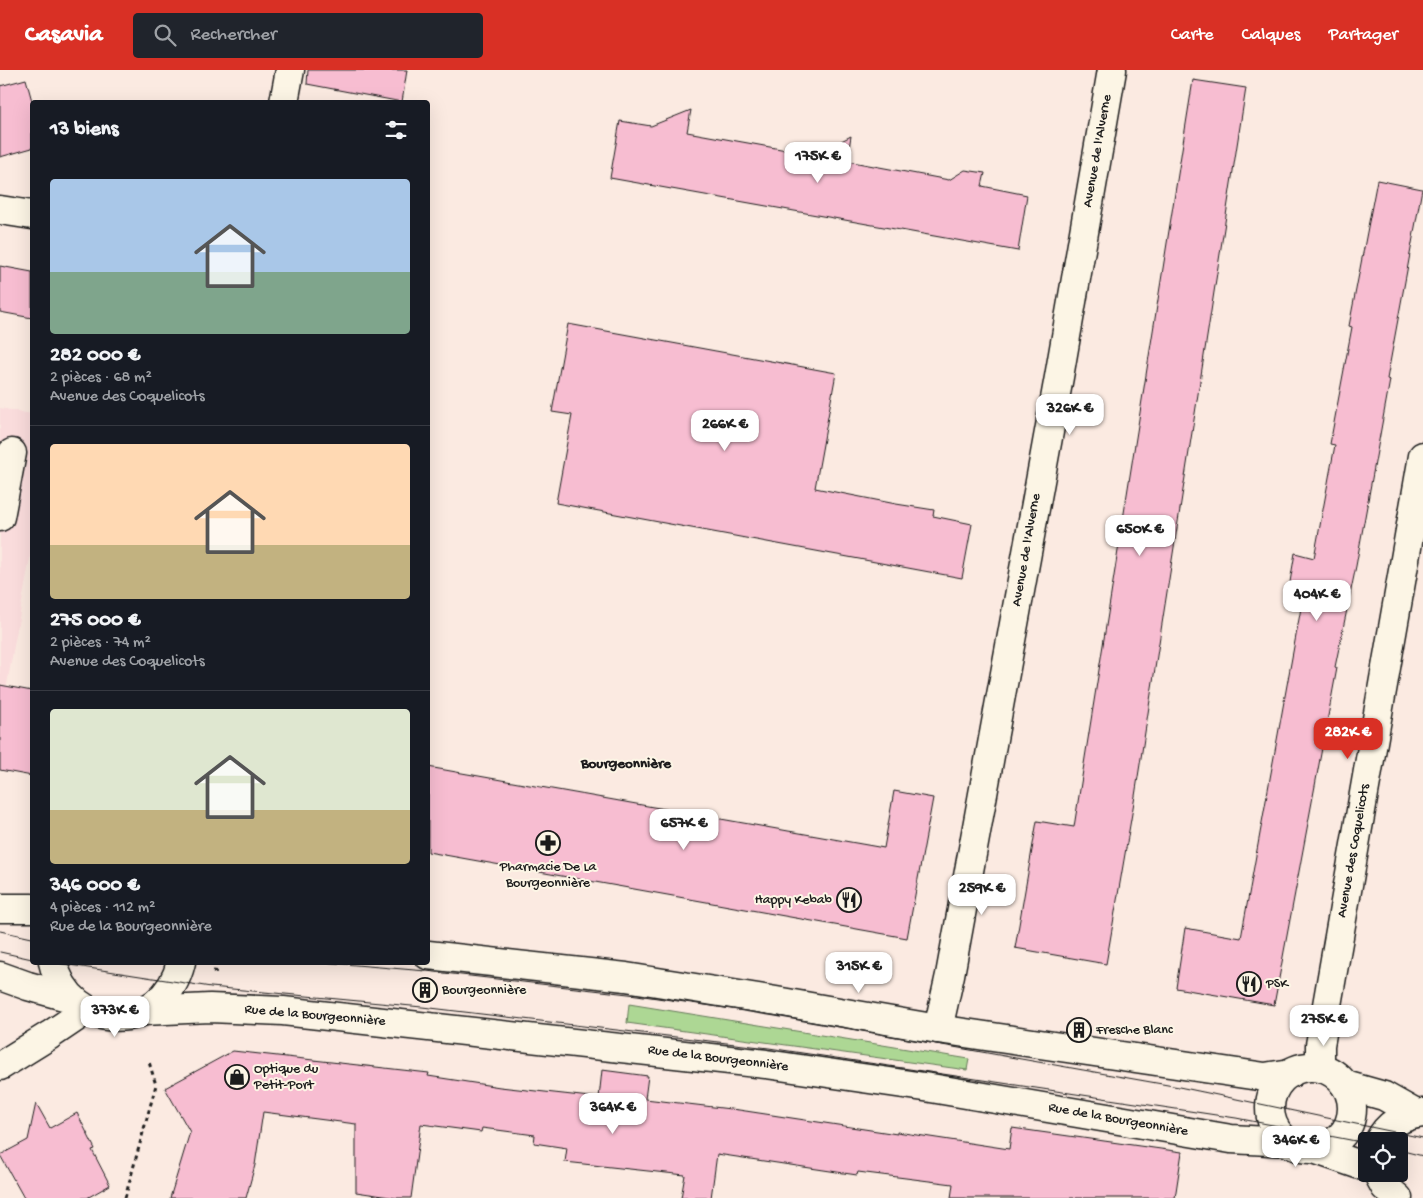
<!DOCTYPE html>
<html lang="fr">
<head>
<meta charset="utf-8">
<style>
  body { margin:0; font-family:"Gochi Hand",sans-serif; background:#20242c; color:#f1f3f6; height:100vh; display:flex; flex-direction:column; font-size:19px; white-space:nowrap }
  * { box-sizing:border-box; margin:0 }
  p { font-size:16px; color:#9ea1a6 }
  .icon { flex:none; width:28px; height:28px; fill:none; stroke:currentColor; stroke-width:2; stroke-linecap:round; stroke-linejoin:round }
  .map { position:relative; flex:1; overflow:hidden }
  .sheet { position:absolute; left:30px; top:30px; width:400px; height:865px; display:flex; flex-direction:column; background:#171b24; border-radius:5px; box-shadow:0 5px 20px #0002 }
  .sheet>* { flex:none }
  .controls { position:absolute; left:1358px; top:1062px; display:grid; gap:10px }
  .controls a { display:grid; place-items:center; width:50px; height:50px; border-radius:5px; background:#171b24; box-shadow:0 5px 20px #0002; font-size:25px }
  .price { position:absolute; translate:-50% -42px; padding:0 11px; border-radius:10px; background:#fff; color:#222; font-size:16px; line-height:32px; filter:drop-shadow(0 1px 2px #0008) }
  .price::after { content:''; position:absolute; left:50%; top:30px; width:15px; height:11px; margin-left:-8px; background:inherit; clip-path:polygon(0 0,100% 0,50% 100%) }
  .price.current { background:#d93025; color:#fff }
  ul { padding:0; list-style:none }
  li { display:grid; align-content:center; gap:10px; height:265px; padding:0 20px }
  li+li { border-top:1px solid #363941 }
  li span { display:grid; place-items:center; height:155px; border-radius:5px; color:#555 }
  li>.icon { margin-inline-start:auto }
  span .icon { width:90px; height:90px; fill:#fffc; stroke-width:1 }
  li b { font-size:21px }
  h2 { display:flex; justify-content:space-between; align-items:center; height:60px; padding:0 20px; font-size:21px }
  header { display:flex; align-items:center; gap:30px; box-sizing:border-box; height:70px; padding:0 25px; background:#d93025; color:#fff }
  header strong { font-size:24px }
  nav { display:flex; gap:28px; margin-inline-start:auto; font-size:18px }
  .search { width:350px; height:45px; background:#20242c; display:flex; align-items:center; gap:12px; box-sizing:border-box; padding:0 18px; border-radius:5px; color:#9ea1a6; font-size:19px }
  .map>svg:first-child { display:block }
  .built { fill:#fadcdc }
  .green { fill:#add794; stroke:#647a58 }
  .building { fill:#f7bdd1; stroke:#1c1c1c }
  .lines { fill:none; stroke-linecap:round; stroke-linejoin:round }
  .minor-casing { stroke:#1c1c1c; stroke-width:31 }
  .path { stroke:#1c1c1c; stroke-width:3; stroke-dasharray:4 4; stroke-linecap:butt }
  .minor { stroke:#fcf5e5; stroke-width:28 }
  .tram { stroke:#1c1c1c; stroke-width:1 }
  .labels { text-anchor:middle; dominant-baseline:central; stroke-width:4; stroke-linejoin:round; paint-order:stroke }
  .street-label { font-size:14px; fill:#1c1c1c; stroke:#fcf5e5 }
  .poi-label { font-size:14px; fill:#1c1c1c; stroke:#fcf5e5; text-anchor:start }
  .neighbourhood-label { font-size:15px; font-weight:bold; fill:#1c1c1c; stroke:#fcf5e5 }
</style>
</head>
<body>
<header>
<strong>Casavia</strong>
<div class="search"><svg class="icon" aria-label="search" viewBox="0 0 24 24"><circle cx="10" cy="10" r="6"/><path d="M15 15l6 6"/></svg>Rechercher</div>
<nav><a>Carte</a><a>Calques</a><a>Partager</a></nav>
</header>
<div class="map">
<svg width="1423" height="1128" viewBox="0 0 1423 1128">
  <rect width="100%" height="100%" fill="#fbeae1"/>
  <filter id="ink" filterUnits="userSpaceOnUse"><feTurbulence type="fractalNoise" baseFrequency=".02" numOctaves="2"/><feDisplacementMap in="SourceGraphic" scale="10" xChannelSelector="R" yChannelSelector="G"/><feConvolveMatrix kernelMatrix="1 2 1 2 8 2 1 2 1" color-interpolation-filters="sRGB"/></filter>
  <g filter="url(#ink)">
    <!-- built -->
    <polygon class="built" points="0,338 32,344 32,477 0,653"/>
    <!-- green -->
    <polygon class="green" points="629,934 969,989 967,1000 627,953"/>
    <!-- building -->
    <g class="building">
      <polygon points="308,0 407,0 402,32 307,14"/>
      <polygon points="26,9 32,31 32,78 0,87 0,16"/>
      <polygon points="1193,10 1246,18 1135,726 1106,894 1015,878 1037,751 1074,757"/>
      <polygon points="691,40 687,62 814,85 851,66 847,91 949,110 965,100 985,103 982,116 1027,125 1018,181 610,108 620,51 651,56"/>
      <polygon points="1377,110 1422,119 1387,309 1390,310 1356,496 1335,597 1337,598 1274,935 1176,918 1185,858 1241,868 1305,516 1290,512 1295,483 1314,488 1335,375 1330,374 1352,257 1349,256"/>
      <polygon points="0,196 32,202 32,248 0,242"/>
      <polygon points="568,254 836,303 815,418 896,434 934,440 933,446 972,454 962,508 556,433 572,345 552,342"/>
      <polygon points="0,615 32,621 32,706 0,700"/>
      <polygon points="428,697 884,778 894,721 933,728 907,868 428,782"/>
      <polygon points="233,981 429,1003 428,1006 500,1017 599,1028 602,1000 648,1006 645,1029 739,1040 897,1064 897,1062 1009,1079 1012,1058 1182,1082 1175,1128 951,1128 953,1114 858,1102 857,1105 717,1084 711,1128 681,1128 685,1105 565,1092 567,1078 534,1073 535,1065 482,1058 481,1062 421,1054 411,1128 397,1128 356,1122 356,1054 263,1042 255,1095 246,1128 170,1128 190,1062 165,1018"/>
      <polygon points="36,1033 50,1058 77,1043 95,1079 92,1080 110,1115 87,1128 24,1128 0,1085 28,1070"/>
    </g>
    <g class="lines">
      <defs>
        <g id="minor">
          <polyline points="284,32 290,0"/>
          <polyline points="0,140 32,145"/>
          <polyline points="0,447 12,383"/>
          <polyline points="0,838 32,838"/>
          <polyline points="428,885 626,907 776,931 938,959 1265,1007 1291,1003"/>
          <path d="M53,892C70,965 164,965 181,892"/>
          <polyline points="0,906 28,916 71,928"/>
          <polyline points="143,941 210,938 283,941 766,994 931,1018 1231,1069 1289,1072"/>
          <polyline points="938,959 950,905 1059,307 1112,0"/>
          <polyline points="0,996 50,965 87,940"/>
          <circle cx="1311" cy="1038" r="41"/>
          <polyline points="1320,998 1320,975 1423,386"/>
          <polyline points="1345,1015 1384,1026 1416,1044"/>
          <path d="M1379,1071C1388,1053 1404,1045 1423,1043"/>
          <polyline points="1314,1079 1366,1097"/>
          <polyline points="1378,1104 1385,1117 1398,1128"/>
        </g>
      </defs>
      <!-- minor casing -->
      <use href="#minor" class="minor-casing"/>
      <!-- path -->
      <g class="path">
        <polyline points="213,901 220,902"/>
        <polyline points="125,1128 156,1015 149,992"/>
      </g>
      <!-- minor -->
      <use href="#minor" class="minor"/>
      <!-- tram -->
      <g class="tram">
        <polyline points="0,861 32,868"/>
        <polyline points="0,882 32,889"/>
        <polyline points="50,892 211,917 422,937 769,978 1236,1048 1366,1073"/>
        <polyline points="321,892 426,901 637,925 773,945 1179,1017 1423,1068"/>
        <polyline points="1399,1080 1423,1086"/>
      </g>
    </g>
  </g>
  <!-- icons -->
  <defs>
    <symbol id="pharmacy-ring" viewBox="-11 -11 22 22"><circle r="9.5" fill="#fcf5e5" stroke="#1c1c1c" stroke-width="1.5"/><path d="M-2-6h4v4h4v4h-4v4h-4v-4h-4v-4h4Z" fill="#1c1c1c"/></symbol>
    <symbol id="restaurant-ring" viewBox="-11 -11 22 22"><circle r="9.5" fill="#fcf5e5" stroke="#1c1c1c" stroke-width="1.5"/><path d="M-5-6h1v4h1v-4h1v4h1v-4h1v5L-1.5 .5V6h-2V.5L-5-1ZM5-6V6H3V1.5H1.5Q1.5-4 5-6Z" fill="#1c1c1c"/></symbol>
    <symbol id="building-ring" viewBox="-11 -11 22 22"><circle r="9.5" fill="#fcf5e5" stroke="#1c1c1c" stroke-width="1.5"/><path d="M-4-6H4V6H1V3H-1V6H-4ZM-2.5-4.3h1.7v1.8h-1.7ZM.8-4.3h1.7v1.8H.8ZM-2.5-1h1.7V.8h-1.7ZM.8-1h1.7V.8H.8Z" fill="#1c1c1c"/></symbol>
    <symbol id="shop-ring" viewBox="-11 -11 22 22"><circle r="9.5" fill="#fcf5e5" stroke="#1c1c1c" stroke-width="1.5"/><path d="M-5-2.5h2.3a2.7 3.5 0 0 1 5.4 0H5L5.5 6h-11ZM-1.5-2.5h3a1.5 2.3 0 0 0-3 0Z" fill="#1c1c1c"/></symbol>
  </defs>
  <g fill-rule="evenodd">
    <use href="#pharmacy-ring" x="534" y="759" width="28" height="28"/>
    <use href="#restaurant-ring" x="835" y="816" width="28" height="28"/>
    <use href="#restaurant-ring" x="1235" y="900" width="28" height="28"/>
    <use href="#building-ring" x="411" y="906" width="28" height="28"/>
    <use href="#building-ring" x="1065" y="946" width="28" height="28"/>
    <use href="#shop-ring" x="223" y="993" width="28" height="28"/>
  </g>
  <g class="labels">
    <!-- street labels -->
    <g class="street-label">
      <text transform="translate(1098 81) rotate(-80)">Avenue de l'Alverne</text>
      <text transform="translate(1027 480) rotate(-80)">Avenue de l'Alverne</text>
      <text transform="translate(1354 781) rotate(-80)">Avenue des Coquelicots</text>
      <text transform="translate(315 946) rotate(5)">Rue de la Bourgeonnière</text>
      <text transform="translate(718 989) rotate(7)">Rue de la Bourgeonnière</text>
      <text transform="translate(1118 1050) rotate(10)">Rue de la Bourgeonnière</text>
    </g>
    <!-- poi labels -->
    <g class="poi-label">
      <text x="548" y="797" text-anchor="middle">Pharmacie De La<tspan x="548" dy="16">Bourgeonnière</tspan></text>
      <text x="832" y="830" text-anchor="end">Happy Kebab</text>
      <text x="1266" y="914">PSK</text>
      <text x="442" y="920">Bourgeonnière</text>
      <text x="1096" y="960">Fresche Blanc</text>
      <text x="254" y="999">Optique du<tspan x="254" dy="16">Petit-Port</tspan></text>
    </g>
    <!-- neighbourhood labels -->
    <g class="neighbourhood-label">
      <text x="626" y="694">Bourgeonnière</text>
    </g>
  </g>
</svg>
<div class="controls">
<a><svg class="icon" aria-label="locate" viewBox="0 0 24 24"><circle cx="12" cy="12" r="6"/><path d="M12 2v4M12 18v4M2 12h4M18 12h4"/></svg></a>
</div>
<b class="price" style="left:818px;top:114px">175K €</b>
<b class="price" style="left:1070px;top:366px">326K €</b>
<b class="price" style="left:725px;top:382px">266K €</b>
<b class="price" style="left:1140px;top:487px">650K €</b>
<b class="price" style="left:1317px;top:552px">404K €</b>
<b class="price current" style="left:1348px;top:690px">282K €</b>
<b class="price" style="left:684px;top:781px">657K €</b>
<b class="price" style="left:982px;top:846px">259K €</b>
<b class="price" style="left:859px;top:924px">315K €</b>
<b class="price" style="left:115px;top:968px">373K €</b>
<b class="price" style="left:1324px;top:977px">275K €</b>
<b class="price" style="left:613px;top:1065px">364K €</b>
<b class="price" style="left:1296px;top:1098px">346K €</b>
<section class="sheet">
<h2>13 biens<svg class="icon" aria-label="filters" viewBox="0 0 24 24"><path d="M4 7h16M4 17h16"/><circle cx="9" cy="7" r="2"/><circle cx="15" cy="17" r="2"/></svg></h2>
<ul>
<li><span style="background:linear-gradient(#a9c7e8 60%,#7fa58c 0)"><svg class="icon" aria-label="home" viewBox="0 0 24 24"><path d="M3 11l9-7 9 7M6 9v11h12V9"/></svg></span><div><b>282 000 €</b><p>2 pièces · 68 m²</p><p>Avenue des Coquelicots</p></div></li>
<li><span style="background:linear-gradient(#ffd9b3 65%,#c2b280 0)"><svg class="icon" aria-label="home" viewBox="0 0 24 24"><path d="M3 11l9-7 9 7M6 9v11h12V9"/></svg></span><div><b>275 000 €</b><p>2 pièces · 74 m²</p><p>Avenue des Coquelicots</p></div></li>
<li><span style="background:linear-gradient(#dfe7d0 65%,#c2b280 0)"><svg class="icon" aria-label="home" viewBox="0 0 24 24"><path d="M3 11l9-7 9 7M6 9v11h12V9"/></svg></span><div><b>346 000 €</b><p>4 pièces · 112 m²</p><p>Rue de la Bourgeonnière</p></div></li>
</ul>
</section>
</div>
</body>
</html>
